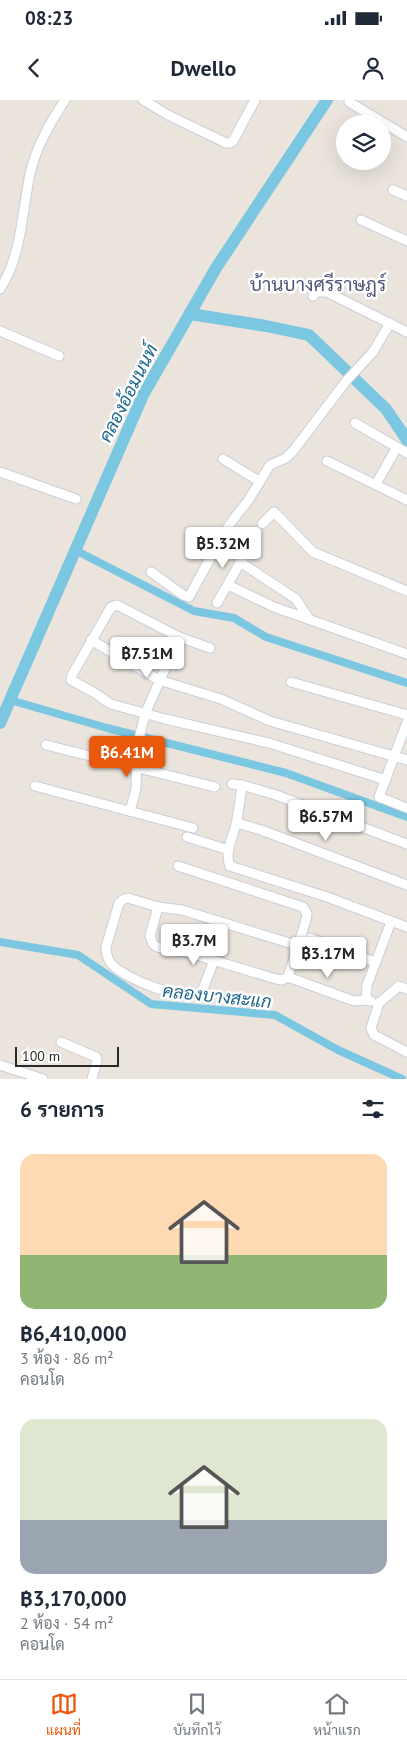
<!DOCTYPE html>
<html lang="th">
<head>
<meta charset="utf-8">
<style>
  body { margin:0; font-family:"PT Sans",Sarabun,sans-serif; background:#f2f2f3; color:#1f2937; height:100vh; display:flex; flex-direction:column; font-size:19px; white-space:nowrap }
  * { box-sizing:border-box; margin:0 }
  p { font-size:16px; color:#747a83 }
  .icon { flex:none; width:28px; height:28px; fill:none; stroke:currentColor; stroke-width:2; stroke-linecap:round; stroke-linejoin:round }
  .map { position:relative; height:979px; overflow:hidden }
  .side { display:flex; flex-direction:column; background:#fff; flex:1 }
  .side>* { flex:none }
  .controls { position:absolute; left:336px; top:15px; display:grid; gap:10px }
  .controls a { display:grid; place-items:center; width:55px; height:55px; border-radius:50%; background:#fff; box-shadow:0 5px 20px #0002; font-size:25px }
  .scale { position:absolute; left:15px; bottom:12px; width:104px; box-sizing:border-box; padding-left:5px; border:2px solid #292929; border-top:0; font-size:14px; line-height:18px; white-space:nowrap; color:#292929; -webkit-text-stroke:4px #fff; paint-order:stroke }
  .price { position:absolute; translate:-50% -42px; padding:0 11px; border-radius:5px; background:#fff; color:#222; font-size:16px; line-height:32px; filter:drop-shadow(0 1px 2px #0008) }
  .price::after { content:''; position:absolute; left:50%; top:30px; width:15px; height:11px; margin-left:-8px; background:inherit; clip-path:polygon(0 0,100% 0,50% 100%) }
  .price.selected { background:#ea580c; color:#fff }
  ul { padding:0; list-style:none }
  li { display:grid; align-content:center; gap:10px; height:265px; padding:0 20px }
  li span { display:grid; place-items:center; height:155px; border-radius:15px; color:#555 }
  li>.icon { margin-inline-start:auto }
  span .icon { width:90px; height:90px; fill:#fffc; stroke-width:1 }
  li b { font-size:21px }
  h2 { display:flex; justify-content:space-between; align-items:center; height:60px; padding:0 20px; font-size:21px }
  .status { display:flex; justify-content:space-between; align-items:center; height:35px; padding:0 25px; background:#fff; direction:ltr }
  .status svg { height:14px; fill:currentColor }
  header { display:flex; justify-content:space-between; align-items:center; height:65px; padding:0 20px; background:#fff; font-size:22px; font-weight:700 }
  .dock { display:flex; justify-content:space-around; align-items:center; height:70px; border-top:1px solid #e0e1e3; background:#fff; font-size:14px; color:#747a83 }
  .dock a { display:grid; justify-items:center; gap:2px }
  .dock .selected { color:#ea580c }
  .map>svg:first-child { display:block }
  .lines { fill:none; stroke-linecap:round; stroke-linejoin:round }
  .canal { stroke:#7bc6e1; stroke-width:8 }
  .river { stroke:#7bc6e1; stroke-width:12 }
  .minor-casing { stroke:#cbced9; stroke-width:11 }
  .minor { stroke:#fff; stroke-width:9 }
  .labels { text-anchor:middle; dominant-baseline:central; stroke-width:5; stroke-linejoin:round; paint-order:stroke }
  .water-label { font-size:18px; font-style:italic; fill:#1c658a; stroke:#fff }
  .quarter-label { font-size:19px; fill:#4f5675; stroke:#fff }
</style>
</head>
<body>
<div class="status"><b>08:23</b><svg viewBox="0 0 49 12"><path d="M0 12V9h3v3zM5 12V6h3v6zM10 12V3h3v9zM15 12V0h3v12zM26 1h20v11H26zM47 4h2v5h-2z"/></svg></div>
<header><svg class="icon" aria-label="back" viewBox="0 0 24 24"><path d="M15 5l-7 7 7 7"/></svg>Dwello<svg class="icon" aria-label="person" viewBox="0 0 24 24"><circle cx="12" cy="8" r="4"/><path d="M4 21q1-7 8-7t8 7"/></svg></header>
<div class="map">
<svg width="407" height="979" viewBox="0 0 407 979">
  <rect width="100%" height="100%" fill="#eae4dd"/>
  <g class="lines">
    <!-- canal -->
    <g class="canal">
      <polyline points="75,450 194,511 234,518 266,537 407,583"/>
      <polyline points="10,600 107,628 286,673 407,717"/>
      <polyline points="0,842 78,855 151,904 275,915 338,950 402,979"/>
    </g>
    <!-- river -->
    <g class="river">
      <polyline points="190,214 266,226 309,235 386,309 407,340"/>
      <polyline points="0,623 143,295 216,168 327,0"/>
    </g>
    <defs>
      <g id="minor">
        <polyline points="143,0 168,15 226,43 230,43 233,41 255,0"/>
        <polyline points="350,0 349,2 407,37"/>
        <polyline points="393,90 407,96"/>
        <polyline points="361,120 407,141"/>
        <path d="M0,189C22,156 22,110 30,74C36,47 50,23 65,0"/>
        <polyline points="313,196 316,192 327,192 407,232"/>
        <polyline points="0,231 59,256"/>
        <polyline points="355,323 407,353"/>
        <polyline points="223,359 259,381"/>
        <polyline points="327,361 407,400"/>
        <polyline points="0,372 76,399"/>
        <polyline points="376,384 397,347"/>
        <polyline points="262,424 274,412 313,452 407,491"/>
        <polyline points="240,462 296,499 309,519"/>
        <polyline points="151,472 183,495 189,497 224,433 235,417 248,401 270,365 286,358 293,351 347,280 373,252 390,223"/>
        <polyline points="228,485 274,507 407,554"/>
        <polyline points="217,503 249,447"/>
        <polyline points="91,540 159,580 221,599 270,621 407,660"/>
        <polyline points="210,548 179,537 117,505 111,507 72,575 71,580 93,592 111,604 165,619 269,643 386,680"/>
        <polyline points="291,582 407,615"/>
        <polyline points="407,622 379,697 407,708"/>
        <polyline points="46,645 215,687"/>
        <polyline points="232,684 242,685 276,695 407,744"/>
        <path d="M242,685C240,698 239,712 236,724C233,737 224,753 230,766L327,797L407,827"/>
        <polyline points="35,686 193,728"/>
        <polyline points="130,711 136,689 137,647 145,614 179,537"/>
        <polyline points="237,723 261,730 407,785"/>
        <polyline points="187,737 229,750"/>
        <polyline points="178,766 303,807 307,814 306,820 288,877"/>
        <polyline points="158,807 150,836 153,844 157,847 186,852 276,879 282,880 288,877 354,901 366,900"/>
        <polyline points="310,838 375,862"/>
        <path d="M214,860L203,889C192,907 119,877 110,862C107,857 106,852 106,847L119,803L124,799L128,798L158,807L182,810L299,846"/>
        <polyline points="407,889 399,886 379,903 371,928 374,935 407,952"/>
        <polyline points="371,901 366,900 367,885 391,822"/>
        <polyline points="61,942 96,957 97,960 92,979"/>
        <polyline points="0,965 43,979"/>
      </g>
    </defs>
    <!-- minor casing -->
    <use href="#minor" class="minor-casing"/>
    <!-- minor -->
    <use href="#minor" class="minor"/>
  </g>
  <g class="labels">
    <!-- water labels -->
    <g class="water-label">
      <text transform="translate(128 293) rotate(-63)">คลองอ้อมนนท์</text>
      <text transform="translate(217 896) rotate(6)">คลองบางสะแก</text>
    </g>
    <!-- quarter labels -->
    <g class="quarter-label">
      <text x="318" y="184">บ้านบางศรีราษฎร์</text>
    </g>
  </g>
</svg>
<div class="controls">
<a><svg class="icon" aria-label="layers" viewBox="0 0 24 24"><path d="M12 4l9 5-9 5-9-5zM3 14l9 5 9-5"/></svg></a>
</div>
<div class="scale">100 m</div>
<b class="price" style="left:223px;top:469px">฿5.32M</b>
<b class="price" style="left:147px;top:579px">฿7.51M</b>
<b class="price selected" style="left:127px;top:678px">฿6.41M</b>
<b class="price" style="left:326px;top:742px">฿6.57M</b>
<b class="price" style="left:194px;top:866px">฿3.7M</b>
<b class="price" style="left:328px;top:879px">฿3.17M</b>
</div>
<section class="side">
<h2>6 รายการ<svg class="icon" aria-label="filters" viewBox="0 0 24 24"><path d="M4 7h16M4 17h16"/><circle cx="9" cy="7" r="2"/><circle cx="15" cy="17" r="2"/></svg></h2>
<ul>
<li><span style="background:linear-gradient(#ffd9b3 65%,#8fb573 0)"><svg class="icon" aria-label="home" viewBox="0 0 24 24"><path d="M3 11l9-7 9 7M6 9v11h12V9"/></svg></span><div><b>฿6,410,000</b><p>3 ห้อง · 86 m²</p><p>คอนโด</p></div></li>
<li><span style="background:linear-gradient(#dfe7d0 65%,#9aa5b1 0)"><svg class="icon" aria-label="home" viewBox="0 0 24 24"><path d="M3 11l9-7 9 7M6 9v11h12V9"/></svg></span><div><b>฿3,170,000</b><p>2 ห้อง · 54 m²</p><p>คอนโด</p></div></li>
</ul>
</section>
<nav class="dock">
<a class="selected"><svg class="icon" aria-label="map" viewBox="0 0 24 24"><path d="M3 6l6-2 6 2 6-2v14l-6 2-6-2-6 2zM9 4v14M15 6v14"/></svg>แผนที่</a>
<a><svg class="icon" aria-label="saved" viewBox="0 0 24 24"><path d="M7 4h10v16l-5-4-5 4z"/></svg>บันทึกไว้</a>
<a><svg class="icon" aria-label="home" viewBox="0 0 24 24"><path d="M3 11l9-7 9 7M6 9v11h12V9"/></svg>หน้าแรก</a>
</nav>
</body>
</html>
